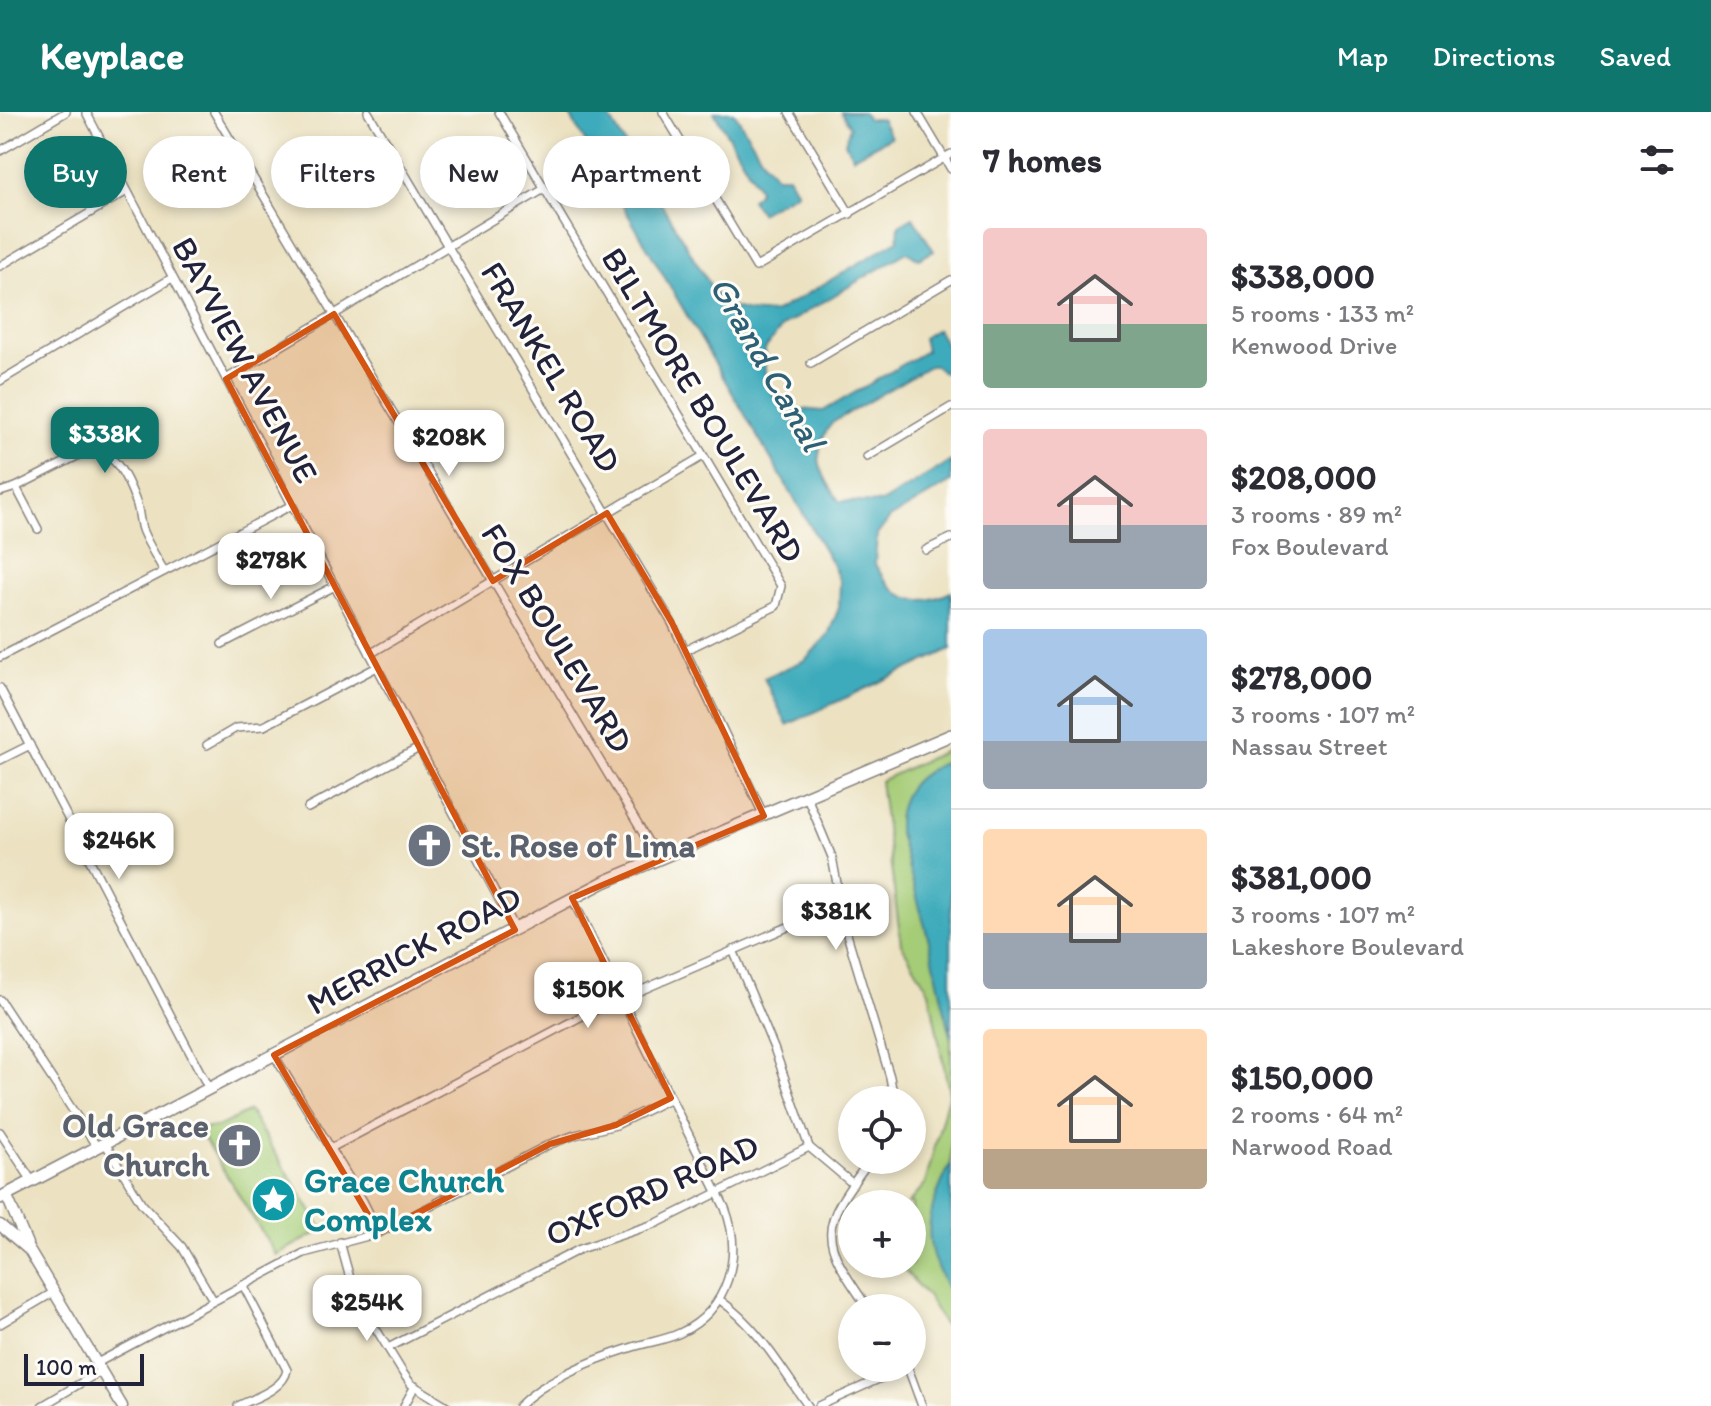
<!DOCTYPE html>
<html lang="en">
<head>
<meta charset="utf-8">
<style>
  body { margin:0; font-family:Itim,sans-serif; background:#f7f7f7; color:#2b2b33; height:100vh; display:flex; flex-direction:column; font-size:30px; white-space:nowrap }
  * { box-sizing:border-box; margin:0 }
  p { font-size:26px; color:#7c7c81 }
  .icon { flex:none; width:44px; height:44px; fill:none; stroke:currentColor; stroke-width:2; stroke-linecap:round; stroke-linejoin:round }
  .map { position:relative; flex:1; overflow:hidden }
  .panel { display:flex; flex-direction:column; background:#fff; width:760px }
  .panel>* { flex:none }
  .banner { position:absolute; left:24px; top:24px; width:760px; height:72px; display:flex; gap:16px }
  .controls { position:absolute; left:838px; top:974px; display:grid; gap:16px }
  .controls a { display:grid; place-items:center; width:88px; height:88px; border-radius:50%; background:#fff; box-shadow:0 4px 12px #0003; font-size:40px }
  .scale { position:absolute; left:24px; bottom:20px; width:120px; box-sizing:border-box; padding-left:8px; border:4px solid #22223b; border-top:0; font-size:22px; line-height:28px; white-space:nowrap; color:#22223b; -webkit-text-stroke:6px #fdfcf7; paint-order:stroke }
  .price { position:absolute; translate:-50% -68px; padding:0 18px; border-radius:16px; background:#fff; color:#222; font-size:26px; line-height:52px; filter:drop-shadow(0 2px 4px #0008) }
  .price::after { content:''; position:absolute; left:50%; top:48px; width:24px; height:18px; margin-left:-12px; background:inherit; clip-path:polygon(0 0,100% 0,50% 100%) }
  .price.active { background:#0f766e; color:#fff }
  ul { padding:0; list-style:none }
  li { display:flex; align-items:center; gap:24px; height:200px; padding:0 32px }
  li+li { border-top:2px solid #e1e1e2 }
  li span { display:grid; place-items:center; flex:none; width:224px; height:160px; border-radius:8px; color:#555 }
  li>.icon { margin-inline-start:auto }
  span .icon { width:96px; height:96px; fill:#fffc; stroke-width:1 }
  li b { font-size:34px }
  h2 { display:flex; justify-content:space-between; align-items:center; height:96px; padding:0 32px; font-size:34px }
  .pill { padding:0 28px; border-radius:36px; background:#fff; box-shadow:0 4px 12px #0003; font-size:28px; line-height:72px }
  .pill.active { background:#0f766e; color:#fff }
  header { display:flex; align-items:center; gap:48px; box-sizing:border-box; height:112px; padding:0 40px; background:#0f766e; color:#fff }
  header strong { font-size:38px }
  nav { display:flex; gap:44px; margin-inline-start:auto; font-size:28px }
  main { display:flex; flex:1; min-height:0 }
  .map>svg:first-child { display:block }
  .green { fill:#a5cc76; stroke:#647758; stroke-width:2 }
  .water { fill:#3cabbb; stroke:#2f667b; stroke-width:2 }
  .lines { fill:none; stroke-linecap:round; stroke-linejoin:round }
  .street-casing { stroke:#87827e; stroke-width:10 }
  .secondary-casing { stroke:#87827e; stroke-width:13 }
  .primary-casing { stroke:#87827e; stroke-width:14 }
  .street { stroke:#fff; stroke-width:7 }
  .secondary { stroke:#fff; stroke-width:10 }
  .primary { stroke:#fff; stroke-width:11 }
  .marked { fill:#d45411; fill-opacity:0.2; stroke:#d45411; stroke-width:6; stroke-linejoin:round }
  .labels { text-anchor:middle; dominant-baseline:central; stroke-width:6; stroke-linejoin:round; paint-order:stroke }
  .street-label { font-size:34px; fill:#22223b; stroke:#fdfcf7 }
  .worship-label { font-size:34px; font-weight:bold; fill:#5b616d; stroke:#fdfcf7; text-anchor:start }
  .culture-label { font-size:34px; font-weight:bold; fill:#0d838f; stroke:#fdfcf7; text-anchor:start }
  .water-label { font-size:36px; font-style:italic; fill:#2e6075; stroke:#fdfcf7 }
</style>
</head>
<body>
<header>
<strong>Keyplace</strong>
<nav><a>Map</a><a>Directions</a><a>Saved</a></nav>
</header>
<main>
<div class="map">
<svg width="951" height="1294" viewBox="0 0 951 1294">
  <rect width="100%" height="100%" fill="#fdfcf7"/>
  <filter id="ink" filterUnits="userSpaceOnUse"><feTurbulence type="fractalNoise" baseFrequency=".0125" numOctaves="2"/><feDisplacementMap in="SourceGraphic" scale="16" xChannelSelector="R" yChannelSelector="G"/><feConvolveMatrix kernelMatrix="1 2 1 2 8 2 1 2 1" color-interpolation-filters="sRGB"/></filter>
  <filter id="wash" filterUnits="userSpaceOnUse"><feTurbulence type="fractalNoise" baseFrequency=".006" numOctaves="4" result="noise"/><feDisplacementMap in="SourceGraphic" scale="32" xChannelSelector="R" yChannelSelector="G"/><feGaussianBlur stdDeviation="1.8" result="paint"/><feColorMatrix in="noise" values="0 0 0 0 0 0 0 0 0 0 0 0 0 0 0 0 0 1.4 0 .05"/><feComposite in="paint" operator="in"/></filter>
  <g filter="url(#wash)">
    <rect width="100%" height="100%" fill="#ece2c2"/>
    <!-- green -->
    <g class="green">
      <polygon points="951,636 951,1224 927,1184 899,1152 912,1152 912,1092 908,1092 925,1072 949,980 929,879 901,832 880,669"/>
      <polygon points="249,999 323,1118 276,1143 198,1017 218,1015"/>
    </g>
    <!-- water -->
    <g class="water">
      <path d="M568,0H606L721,191C740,199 755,203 776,200L898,128L899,113L913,105L934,139L919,147L907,140L783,214L765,237V268L773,283L788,292L800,297L823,299L926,239L923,226L937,217L951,241V257L944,261L935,254H929L832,311C809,342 820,360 839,389L881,391L951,349V370L890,406L877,423L875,452C893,485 915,498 951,480V537L787,613L764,566L805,548L828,523L839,496L840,470L833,453Z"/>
      <polygon points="714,0 734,0 765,51 776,64 788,64 797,80 760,101 751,87 756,84 759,77"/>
      <polygon points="841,0 863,0 868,7 881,7 891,25 853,45 845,31 850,15"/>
      <path d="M951,647V926L929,829L898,718C897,678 917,662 951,647Z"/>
      <path d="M951,1051V1183C920,1129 924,1106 951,1051Z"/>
    </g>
  </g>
  <g filter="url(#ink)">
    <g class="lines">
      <defs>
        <g id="street">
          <polyline points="86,0 515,818"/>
          <polyline points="214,0 659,748"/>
          <polyline points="368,0 672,511 764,704"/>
          <polyline points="499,0 781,474 776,494 686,538"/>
          <polyline points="663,0 756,155 951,42"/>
          <polyline points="789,0 850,102"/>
          <polyline points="917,0 951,57"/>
          <polyline points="0,39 66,0"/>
          <polyline points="0,154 127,79"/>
          <polyline points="811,251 951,168"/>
          <polyline points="226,267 544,77"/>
          <polyline points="0,269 172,166"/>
          <polyline points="867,345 951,295"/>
          <polyline points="16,375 38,417"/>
          <path d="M0,380L16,375L89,338C116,338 128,368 136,390C140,400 139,411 143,420C149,434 157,446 164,459"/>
          <polyline points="926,438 951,426"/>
          <polyline points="222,532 335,474"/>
          <polyline points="370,542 703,344"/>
          <polyline points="0,545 292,393"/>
          <polyline points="0,576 209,977"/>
          <polyline points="207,633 236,616 264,614 377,555"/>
          <polyline points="0,648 30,633"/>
          <polyline points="807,685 832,745 846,819 890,965 894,988"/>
          <polyline points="308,696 419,636"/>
          <polyline points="733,838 774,936 809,1035 853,1072"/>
          <polyline points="0,888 97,1035"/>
          <polyline points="274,943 363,1089 379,1121"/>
          <polyline points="0,1020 32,1069"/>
          <polyline points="105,1031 142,1092 182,1135 213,1188"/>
          <polyline points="331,1036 584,903 841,792"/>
          <polyline points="340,1130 354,1181 403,1261 411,1272 447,1294"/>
          <path d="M720,1188C758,1215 781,1256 808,1294"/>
          <path d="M868,1196C818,1124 818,1118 870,1048"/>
          <polyline points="0,1212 54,1180"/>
          <polyline points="388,1236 580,1137 657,1111 809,1035"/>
          <polyline points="97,1251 304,1141 379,1121 550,1032 575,1023 616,1013 671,986"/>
          <polyline points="908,1256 922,1294"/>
          <polyline points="42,1294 101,1259"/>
          <path d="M238,1294C254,1286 284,1277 287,1258L243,1173"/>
          <polyline points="404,1294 415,1274"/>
          <path d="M519,1294C548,1265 595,1247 633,1235C649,1230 666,1228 680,1221C729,1198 743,1143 725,1096L572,786"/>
          <polyline points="819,1294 903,1256"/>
        </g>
        <g id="secondary">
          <polyline points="6,1082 27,1132"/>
          <polyline points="0,1113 29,1138 122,1294"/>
        </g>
        <polyline id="primary" points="0,1086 604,770 951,623"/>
      </defs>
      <!-- street casing -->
      <use href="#street" class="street-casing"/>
      <!-- secondary casing -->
      <use href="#secondary" class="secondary-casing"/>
      <!-- primary casing -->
      <use href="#primary" class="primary-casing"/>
      <!-- street -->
      <use href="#street" class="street"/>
      <!-- secondary -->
      <use href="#secondary" class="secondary"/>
      <!-- primary -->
      <use href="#primary" class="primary"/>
    </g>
  </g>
  <!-- marked area -->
  <path class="marked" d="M334,202L493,469L607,401L672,511L764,704L572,786L671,986L616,1013L550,1032L379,1121L274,943L515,818L226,267Z"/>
  <!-- icons -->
  <defs>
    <symbol id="church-disc" viewBox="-11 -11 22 22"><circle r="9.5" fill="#6b7280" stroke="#fdfcf7"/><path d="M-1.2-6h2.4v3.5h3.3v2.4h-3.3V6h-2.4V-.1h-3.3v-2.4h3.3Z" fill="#fff"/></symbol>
    <symbol id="sight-disc" viewBox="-11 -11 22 22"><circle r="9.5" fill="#0f9aa8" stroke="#fdfcf7"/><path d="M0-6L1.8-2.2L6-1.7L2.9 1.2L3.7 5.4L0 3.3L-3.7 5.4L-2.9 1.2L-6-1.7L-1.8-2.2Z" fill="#fff"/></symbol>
  </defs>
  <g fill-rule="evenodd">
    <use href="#church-disc" x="404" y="708" width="51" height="51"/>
    <use href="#church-disc" x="214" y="1008" width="51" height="51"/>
    <use href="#sight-disc" x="248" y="1062" width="51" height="51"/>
  </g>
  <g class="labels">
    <!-- street labels -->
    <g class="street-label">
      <text transform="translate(245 248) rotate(62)">BAYVIEW AVENUE</text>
      <text transform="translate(551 255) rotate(59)">FRANKEL ROAD</text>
      <text transform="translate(703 293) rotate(59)">BILTMORE BOULEVARD</text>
      <text transform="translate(557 526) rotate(59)">FOX BOULEVARD</text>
      <text transform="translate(414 838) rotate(-28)">MERRICK ROAD</text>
      <text transform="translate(652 1078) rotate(-24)">OXFORD ROAD</text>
    </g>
    <!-- worship labels -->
    <g class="worship-label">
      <text x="461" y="733">St. Rose of Lima</text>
      <text x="209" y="1013" text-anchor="end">Old Grace<tspan x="209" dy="39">Church</tspan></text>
    </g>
    <!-- culture labels -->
    <g class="culture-label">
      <text x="304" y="1068">Grace Church<tspan x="304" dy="39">Complex</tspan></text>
    </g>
    <!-- water labels -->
    <g class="water-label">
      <text transform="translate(768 251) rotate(60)">Grand Canal</text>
    </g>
  </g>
</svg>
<div class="controls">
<a><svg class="icon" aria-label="locate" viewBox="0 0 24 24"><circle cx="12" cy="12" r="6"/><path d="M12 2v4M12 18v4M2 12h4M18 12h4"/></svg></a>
<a>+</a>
<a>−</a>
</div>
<div class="scale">100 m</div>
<b class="price active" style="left:105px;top:363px">$338K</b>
<b class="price" style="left:449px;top:366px">$208K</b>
<b class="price" style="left:271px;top:489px">$278K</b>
<b class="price" style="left:119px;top:769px">$246K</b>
<b class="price" style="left:836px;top:840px">$381K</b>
<b class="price" style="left:588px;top:918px">$150K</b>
<b class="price" style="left:367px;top:1231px">$254K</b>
<div class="banner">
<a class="pill active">Buy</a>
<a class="pill">Rent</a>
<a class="pill">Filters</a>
<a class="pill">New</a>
<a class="pill">Apartment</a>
</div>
</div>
<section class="panel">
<h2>7 homes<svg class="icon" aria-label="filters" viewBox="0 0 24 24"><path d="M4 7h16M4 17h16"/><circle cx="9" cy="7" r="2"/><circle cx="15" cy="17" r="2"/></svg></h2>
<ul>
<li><span style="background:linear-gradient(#f6c9c9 60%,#7fa58c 0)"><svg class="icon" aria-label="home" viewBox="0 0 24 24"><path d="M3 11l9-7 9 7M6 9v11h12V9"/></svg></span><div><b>$338,000</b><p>5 rooms · 133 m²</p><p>Kenwood Drive</p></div></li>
<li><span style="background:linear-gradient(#f6c9c9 60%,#9aa5b1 0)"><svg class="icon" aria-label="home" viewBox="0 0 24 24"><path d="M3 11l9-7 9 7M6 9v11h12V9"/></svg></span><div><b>$208,000</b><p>3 rooms · 89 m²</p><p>Fox Boulevard</p></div></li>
<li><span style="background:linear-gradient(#a9c7e8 70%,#9aa5b1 0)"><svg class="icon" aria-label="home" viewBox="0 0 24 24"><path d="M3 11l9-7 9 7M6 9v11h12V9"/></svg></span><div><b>$278,000</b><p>3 rooms · 107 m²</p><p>Nassau Street</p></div></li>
<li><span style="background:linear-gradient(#ffd9b3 65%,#9aa5b1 0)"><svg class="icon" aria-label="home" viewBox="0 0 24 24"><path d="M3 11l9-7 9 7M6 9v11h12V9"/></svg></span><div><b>$381,000</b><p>3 rooms · 107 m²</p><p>Lakeshore Boulevard</p></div></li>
<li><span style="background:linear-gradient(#ffd9b3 75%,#b9a48a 0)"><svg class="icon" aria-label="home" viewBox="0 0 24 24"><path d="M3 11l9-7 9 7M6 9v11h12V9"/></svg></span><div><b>$150,000</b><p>2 rooms · 64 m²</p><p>Narwood Road</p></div></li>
</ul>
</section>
</main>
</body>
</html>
